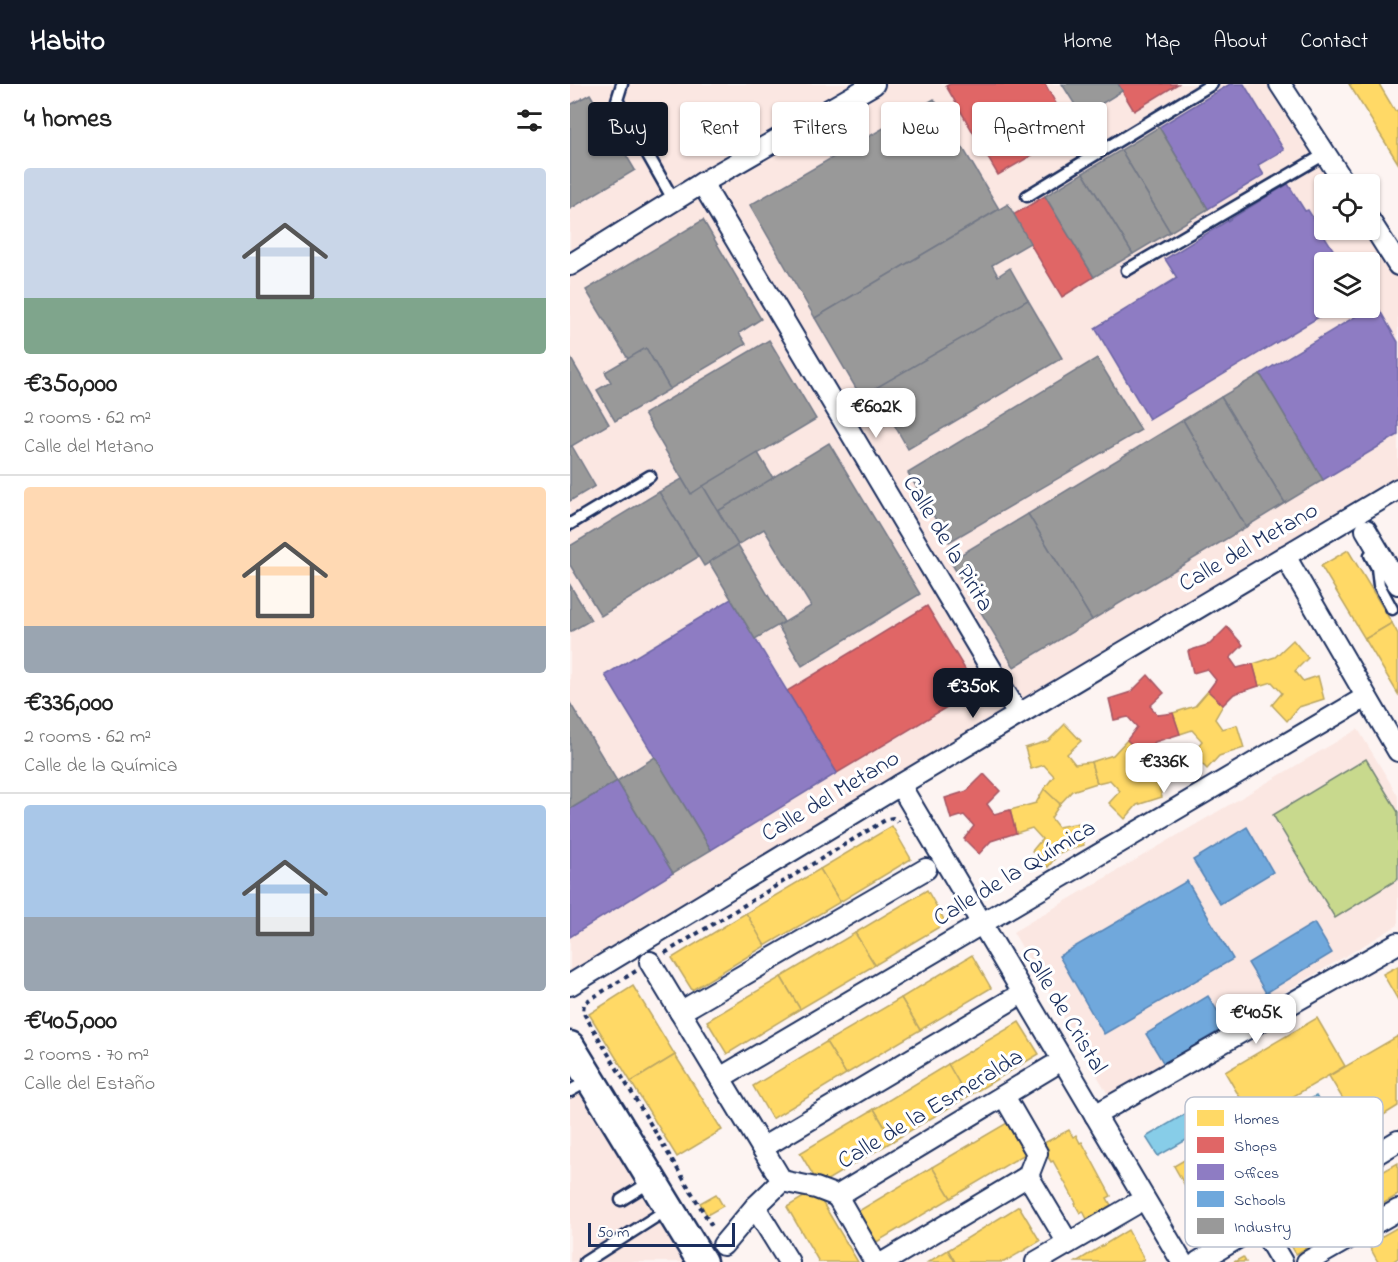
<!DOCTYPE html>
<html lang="en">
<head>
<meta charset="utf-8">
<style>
  body { margin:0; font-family:"Indie Flower",sans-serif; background:#f2f2f2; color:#222; height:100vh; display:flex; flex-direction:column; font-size:22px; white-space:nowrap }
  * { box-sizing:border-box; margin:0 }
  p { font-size:20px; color:#767676 }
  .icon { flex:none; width:33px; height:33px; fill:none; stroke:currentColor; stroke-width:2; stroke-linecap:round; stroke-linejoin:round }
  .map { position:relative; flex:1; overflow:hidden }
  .side { display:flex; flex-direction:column; background:#fff; width:570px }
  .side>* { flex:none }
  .hud { position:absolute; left:18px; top:18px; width:570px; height:54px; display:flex; gap:12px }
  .fabs { position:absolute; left:744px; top:90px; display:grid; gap:12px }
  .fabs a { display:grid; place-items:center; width:66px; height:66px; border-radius:6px; background:#fff; box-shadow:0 2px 4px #0004; font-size:30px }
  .scale { position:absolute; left:18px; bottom:15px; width:147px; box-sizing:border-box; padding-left:6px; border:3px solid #1b2f5e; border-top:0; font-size:16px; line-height:21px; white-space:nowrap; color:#1b2f5e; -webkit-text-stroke:4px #fff; paint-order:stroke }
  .price { position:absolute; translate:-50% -51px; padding:0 14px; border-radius:12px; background:#fff; color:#222; font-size:20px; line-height:39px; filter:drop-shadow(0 2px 3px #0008) }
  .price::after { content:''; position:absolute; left:50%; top:36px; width:18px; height:14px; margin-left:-9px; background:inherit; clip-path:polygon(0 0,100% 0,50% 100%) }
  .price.active { background:#111827; color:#fff }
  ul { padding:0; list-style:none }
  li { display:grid; align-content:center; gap:12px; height:318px; padding:0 24px }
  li+li { border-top:2px solid #e0e0e0 }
  li span { display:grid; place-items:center; height:186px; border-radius:6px; color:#555 }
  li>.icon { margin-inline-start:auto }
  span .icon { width:108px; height:108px; fill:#fffc; stroke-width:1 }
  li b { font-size:26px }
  h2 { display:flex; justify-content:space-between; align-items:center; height:72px; padding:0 24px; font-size:26px }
  .pill { padding:0 21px; border-radius:6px; background:#fff; box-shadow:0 2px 4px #0004; font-size:21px; line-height:54px }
  .pill.active { background:#111827; color:#fff }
  header { display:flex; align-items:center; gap:36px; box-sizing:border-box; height:84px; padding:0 30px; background:#111827; color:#fff }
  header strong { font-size:28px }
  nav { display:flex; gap:33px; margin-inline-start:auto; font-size:21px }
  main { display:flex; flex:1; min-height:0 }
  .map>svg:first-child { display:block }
  .built { fill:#fbe7e2; fill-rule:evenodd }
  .green { fill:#c8d98d; stroke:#728476; stroke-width:1.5 }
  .water { fill:#87cde8; stroke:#5c8eb1; stroke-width:1.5 }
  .homes { fill:#ffd966; stroke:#bba664; stroke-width:1.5 }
  .shops { fill:#e06666; stroke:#a55664; stroke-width:1.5 }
  .offices { fill:#8e7cc3; stroke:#6c65a5; stroke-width:1.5 }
  .schools { fill:#6fa8dc; stroke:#5684b6; stroke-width:1.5 }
  .industry { fill:#999; stroke:#737987; stroke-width:1.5 }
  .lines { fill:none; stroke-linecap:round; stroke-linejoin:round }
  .lane-casing { stroke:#1b2f5e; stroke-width:15 }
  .street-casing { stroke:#1b2f5e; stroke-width:24 }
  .secondary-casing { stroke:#1b2f5e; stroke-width:33 }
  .path { stroke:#1b2f5e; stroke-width:4; stroke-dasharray:4.5 4.5; stroke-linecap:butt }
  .lane { stroke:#fff; stroke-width:10 }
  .street { stroke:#fff; stroke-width:20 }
  .secondary { stroke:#fff; stroke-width:28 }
  .labels { text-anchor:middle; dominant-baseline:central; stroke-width:6; stroke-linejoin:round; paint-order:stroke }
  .street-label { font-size:24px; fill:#1b2f5e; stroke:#fff }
  .key { fill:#fff; stroke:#bbc1cf; stroke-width:1.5 }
  .key-label { font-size:16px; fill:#1b2f5e }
</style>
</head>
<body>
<header>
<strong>Habito</strong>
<nav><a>Home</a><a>Map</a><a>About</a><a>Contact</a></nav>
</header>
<main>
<section class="side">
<h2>4 homes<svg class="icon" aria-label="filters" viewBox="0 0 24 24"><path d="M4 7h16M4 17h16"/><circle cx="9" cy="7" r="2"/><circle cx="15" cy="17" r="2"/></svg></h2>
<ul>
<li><span style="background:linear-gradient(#c9d6e8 70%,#7fa58c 0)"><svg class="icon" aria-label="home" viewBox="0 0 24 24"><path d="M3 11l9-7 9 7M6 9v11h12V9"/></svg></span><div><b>€350,000</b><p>2 rooms · 62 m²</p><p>Calle del Metano</p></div></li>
<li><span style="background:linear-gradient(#ffd9b3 75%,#9aa5b1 0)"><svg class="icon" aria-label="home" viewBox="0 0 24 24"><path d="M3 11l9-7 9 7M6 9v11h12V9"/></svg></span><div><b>€336,000</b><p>2 rooms · 62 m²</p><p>Calle de la Química</p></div></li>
<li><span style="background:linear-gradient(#a9c7e8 60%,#9aa5b1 0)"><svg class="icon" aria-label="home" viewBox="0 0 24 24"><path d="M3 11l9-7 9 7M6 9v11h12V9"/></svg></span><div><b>€405,000</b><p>2 rooms · 70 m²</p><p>Calle del Estaño</p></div></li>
</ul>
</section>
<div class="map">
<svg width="828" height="1178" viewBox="0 0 828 1178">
  <rect width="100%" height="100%" fill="#fdf4f2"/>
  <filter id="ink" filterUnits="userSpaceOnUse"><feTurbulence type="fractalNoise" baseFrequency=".0167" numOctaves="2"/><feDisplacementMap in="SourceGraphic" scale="12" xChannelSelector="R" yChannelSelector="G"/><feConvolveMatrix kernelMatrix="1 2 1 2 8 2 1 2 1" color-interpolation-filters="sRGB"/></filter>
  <g filter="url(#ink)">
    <!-- built -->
    <g class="built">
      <path d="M0,0H710L775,100H754V146H800L828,181V405L0,901ZM754,178H800V224H754Z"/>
      <polygon points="788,645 828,712 828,841 539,1012 443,848"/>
      <polygon points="0,962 132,1178 0,1178"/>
    </g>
    <!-- green -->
    <polygon class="green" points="796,675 828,728 828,795 765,834 703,731"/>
    <!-- water -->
    <g class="water">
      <polygon points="746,1012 762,1038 747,1047 731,1020"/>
      <polygon points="615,1030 627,1050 588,1072 576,1053"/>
    </g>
    <!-- homes -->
    <g class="homes">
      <polygon points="779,0 809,0 825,27 828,26 828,79"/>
      <polygon points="778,466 822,539 795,555 751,482"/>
      <polygon points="822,539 828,550 828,610 795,555"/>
      <polygon points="723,556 738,574 725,587 733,597 748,592 754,615 729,623 717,637 702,621 712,609 702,598 689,602 683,580 705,573"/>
      <polygon points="638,607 653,621 645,635 652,645 667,641 674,664 649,672 637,685 622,670 632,657 622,646 610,650 603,629 625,622"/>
      <polygon points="495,640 511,657 497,670 505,680 521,678 527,699 502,707 490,720 474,705 484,692 474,681 461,685 455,664 478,657"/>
      <polygon points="557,656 573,672 562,685 570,695 585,691 592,713 567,721 555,735 539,719 550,707 540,696 527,699 521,678 543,671"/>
      <polygon points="474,705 490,720 481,734 488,743 508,739 514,761 489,769 478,783 462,767 472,755 462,744 446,749 440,726 466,719"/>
      <polygon points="322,742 341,775 270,818 250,785"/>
      <polygon points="250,785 270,818 195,862 176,829"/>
      <polygon points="357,806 376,839 305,881 285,849"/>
      <polygon points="176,829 195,862 122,906 102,874"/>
      <polygon points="285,849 305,881 230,925 211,893"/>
      <polygon points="402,871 421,904 350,946 331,914"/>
      <polygon points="828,882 828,916 813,890"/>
      <polygon points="211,893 230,925 157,970 137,937"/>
      <polygon points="63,902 105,971 61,998 19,930"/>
      <polygon points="331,914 350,946 276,990 256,958"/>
      <polygon points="747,934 775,982 683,1036 655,988"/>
      <polygon points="449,938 469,970 397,1013 378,980"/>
      <polygon points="828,952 828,1022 791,1045 759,992"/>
      <polygon points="256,958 276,990 202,1035 183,1002"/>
      <polygon points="105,971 152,1046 107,1073 61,998"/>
      <polygon points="378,980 397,1013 323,1057 304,1025"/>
      <polygon points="304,1025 323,1057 249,1101 230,1069"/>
      <polygon points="702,1025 729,1073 631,1130 604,1082"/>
      <polygon points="437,1039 455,1070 381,1114 362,1083"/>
      <polygon points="499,1046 503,1053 506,1051 510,1059 512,1058 541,1112 537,1114 541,1121 517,1135 513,1127 510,1129 505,1120 506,1119 483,1077 481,1078 475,1068 479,1066 474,1059"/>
      <polygon points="828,1079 828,1111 807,1123 793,1099"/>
      <polygon points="362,1083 381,1114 305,1159 287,1128"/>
      <polygon points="245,1106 288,1178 249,1178 217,1123"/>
      <polygon points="146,1110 153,1122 137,1131 130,1119"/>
      <polygon points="449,1122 470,1157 434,1178 385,1178 378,1166"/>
      <polygon points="752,1123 766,1147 726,1170 712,1146"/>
      <polygon points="828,1143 828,1174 822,1178 808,1178 798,1160"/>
      <polygon points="558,1146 574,1175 570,1178 506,1178"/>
      <polygon points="378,1166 385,1178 358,1178"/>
      <polygon points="673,1173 676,1178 664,1178"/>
    </g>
    <!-- shops -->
    <g class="shops">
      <polygon points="380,0 475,0 502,48 428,91 376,2"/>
      <polygon points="548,0 608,0 564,27"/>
      <polygon points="475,112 524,193 492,213 443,131"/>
      <polygon points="357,522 407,605 267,689 217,607"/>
      <polygon points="657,543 673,561 660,574 667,584 683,580 689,602 664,610 653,621 638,607 646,596 637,585 623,589 618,567 640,560"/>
      <polygon points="578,591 594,609 580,622 588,631 603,629 610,650 585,658 573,672 557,656 567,643 558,633 544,636 539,615 561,608"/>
      <polygon points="414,690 430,707 417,720 424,730 440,726 446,749 421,757 409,770 394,755 404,742 394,731 381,735 375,714 397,707"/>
    </g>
    <!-- offices -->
    <g class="offices">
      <polygon points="660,0 674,0 714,66 688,81 694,91 638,125 589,43"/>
      <polygon points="718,100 735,127 738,126 771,178 754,178 754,224 764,224 579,335 525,244 607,194 595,175"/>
      <polygon points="806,220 828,258 828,351 753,396 690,290"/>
      <polygon points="161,515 267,689 141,766 35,591"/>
      <polygon points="47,697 103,789 0,853 0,725"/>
    </g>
    <!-- schools -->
    <g class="schools">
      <polygon points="677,743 703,788 650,820 623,776"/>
      <polygon points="617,797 663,875 534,950 489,872"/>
      <polygon points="744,839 762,869 696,909 678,879"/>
      <polygon points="638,912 657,942 594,980 576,950"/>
    </g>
    <!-- industry -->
    <g class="industry">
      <polygon points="492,0 548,0 552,7 512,32"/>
      <polygon points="20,10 65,86 0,125 0,21"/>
      <polygon points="364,15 429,125 245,234 180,121"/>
      <polygon points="589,43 638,125 600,148 551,66"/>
      <polygon points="551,66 600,148 563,170 513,89"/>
      <polygon points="513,89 563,170 524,193 475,112"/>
      <polygon points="438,120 460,159 422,181 428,192 440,184 458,216 291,313 245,234"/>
      <polygon points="133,136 191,235 169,249 176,260 100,305 76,264 58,275 16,206"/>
      <polygon points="458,216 492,274 338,365 304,305"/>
      <polygon points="199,256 246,335 121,410 74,330"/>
      <polygon points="76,264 100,305 45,337 27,306 41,298 35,288"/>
      <polygon points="0,273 39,340 0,363"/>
      <polygon points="527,274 571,346 379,458 338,389"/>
      <polygon points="690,290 753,396 715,419 651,313"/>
      <polygon points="651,313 715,419 676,443 613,336"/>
      <polygon points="613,336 676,443 522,536 458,430"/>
      <polygon points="259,359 350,510 232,582 208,542 241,522 194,445 168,461 148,427"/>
      <polygon points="2,362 25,402 0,417 0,363"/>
      <polygon points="188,369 203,394 148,427 133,402"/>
      <polygon points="112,395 121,410 133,402 168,461 134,482 89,408"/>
      <polygon points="89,408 128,473 31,532 0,481 0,462"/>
      <polygon points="458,430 522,536 444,583 380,477"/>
      <polygon points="168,461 214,538 185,555 139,478"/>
      <polygon points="0,501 21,536 0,548"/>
      <polygon points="0,619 47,697 0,725"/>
      <polygon points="85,673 141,766 103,789 47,697"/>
    </g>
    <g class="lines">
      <defs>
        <g id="lane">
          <polyline points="52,0 47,16 104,117"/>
          <polyline points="457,112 642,0"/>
          <polyline points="557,186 755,70"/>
          <polyline points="0,440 80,392"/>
          <polyline points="800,471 807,484 809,501 822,525"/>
          <polyline points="0,1007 20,996"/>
          <polyline points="51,1116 82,1097"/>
          <polyline points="15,1178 98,1125"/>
        </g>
        <g id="street">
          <polyline points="710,0 775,100"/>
          <polyline points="132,99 448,630"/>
          <polyline points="800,137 828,181"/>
          <polyline points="0,181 132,99 304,0"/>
          <polyline points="796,446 828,500"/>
          <polyline points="715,472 828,667"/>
          <polyline points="330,701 612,1178"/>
          <polyline points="80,878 212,1097 185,1123 153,1161"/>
          <polyline points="0,901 330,701 828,405"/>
          <polyline points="110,928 356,785"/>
          <polyline points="150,994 796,613"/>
          <polyline points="434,1012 467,1069 458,1092"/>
          <polyline points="525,1031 828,859"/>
          <polyline points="192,1064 441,916"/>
          <polyline points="212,1097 246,1104 267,1112"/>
          <polyline points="267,1112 481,983"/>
          <polyline points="267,1112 305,1178"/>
          <polyline points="185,1123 219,1178"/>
          <polyline points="690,1141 712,1178"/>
          <polyline points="314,1178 458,1092 498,1159"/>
          <polyline points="466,1178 564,1121"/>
          <polyline points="628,1178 828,1057"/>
          <polyline points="737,1178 828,1126"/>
        </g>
        <polyline id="secondary" points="0,962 132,1178"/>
      </defs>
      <!-- lane casing -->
      <use href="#lane" class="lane-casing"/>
      <!-- street casing -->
      <use href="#street" class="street-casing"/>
      <!-- secondary casing -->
      <use href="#secondary" class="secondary-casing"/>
      <!-- path -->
      <g class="path">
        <polyline points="95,869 317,735 323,734 328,738"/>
        <polyline points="66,887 14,919 13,928 143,1144"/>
        <polyline points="620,1155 725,1094"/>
      </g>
      <!-- lane -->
      <use href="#lane" class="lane"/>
      <!-- street -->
      <use href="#street" class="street"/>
      <!-- secondary -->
      <use href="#secondary" class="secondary"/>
    </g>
  </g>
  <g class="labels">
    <!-- street labels -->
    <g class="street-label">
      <text transform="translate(377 460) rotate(59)">Calle de la Pirita</text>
      <text transform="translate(679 464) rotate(-30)">Calle del Metano</text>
      <text transform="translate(261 713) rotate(-31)">Calle del Metano</text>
      <text transform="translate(445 790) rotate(-31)">Calle de la Química</text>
      <text transform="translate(493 927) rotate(59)">Calle de Cristal</text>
      <text transform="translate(361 1026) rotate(-31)">Calle de la Esmeralda</text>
    </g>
  </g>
  <!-- legend -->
  <rect x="615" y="1013" width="198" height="150" rx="9" class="key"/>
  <rect x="627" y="1026" width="27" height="16" fill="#ffd966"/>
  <rect x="627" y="1053" width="27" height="16" fill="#e06666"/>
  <rect x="627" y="1080" width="27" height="16" fill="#8e7cc3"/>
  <rect x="627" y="1107" width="27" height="16" fill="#6fa8dc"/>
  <rect x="627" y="1134" width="27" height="16" fill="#999"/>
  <g class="key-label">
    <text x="664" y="1040">Homes</text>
    <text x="664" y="1067">Shops</text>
    <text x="664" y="1094">Offices</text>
    <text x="664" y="1121">Schools</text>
    <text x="664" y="1148">Industry</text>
  </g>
</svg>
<div class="fabs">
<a><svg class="icon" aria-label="locate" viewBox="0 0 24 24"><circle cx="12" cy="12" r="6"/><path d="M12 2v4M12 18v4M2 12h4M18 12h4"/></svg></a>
<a><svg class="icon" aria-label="layers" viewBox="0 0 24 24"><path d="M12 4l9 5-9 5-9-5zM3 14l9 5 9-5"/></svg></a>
</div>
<div class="scale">50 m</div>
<b class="price" style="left:306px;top:355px">€602K</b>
<b class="price active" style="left:403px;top:635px">€350K</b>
<b class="price" style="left:594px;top:710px">€336K</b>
<b class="price" style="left:686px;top:961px">€405K</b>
<div class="hud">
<a class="pill active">Buy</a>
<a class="pill">Rent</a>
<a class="pill">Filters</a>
<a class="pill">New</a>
<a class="pill">Apartment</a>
</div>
</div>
</main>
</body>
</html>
